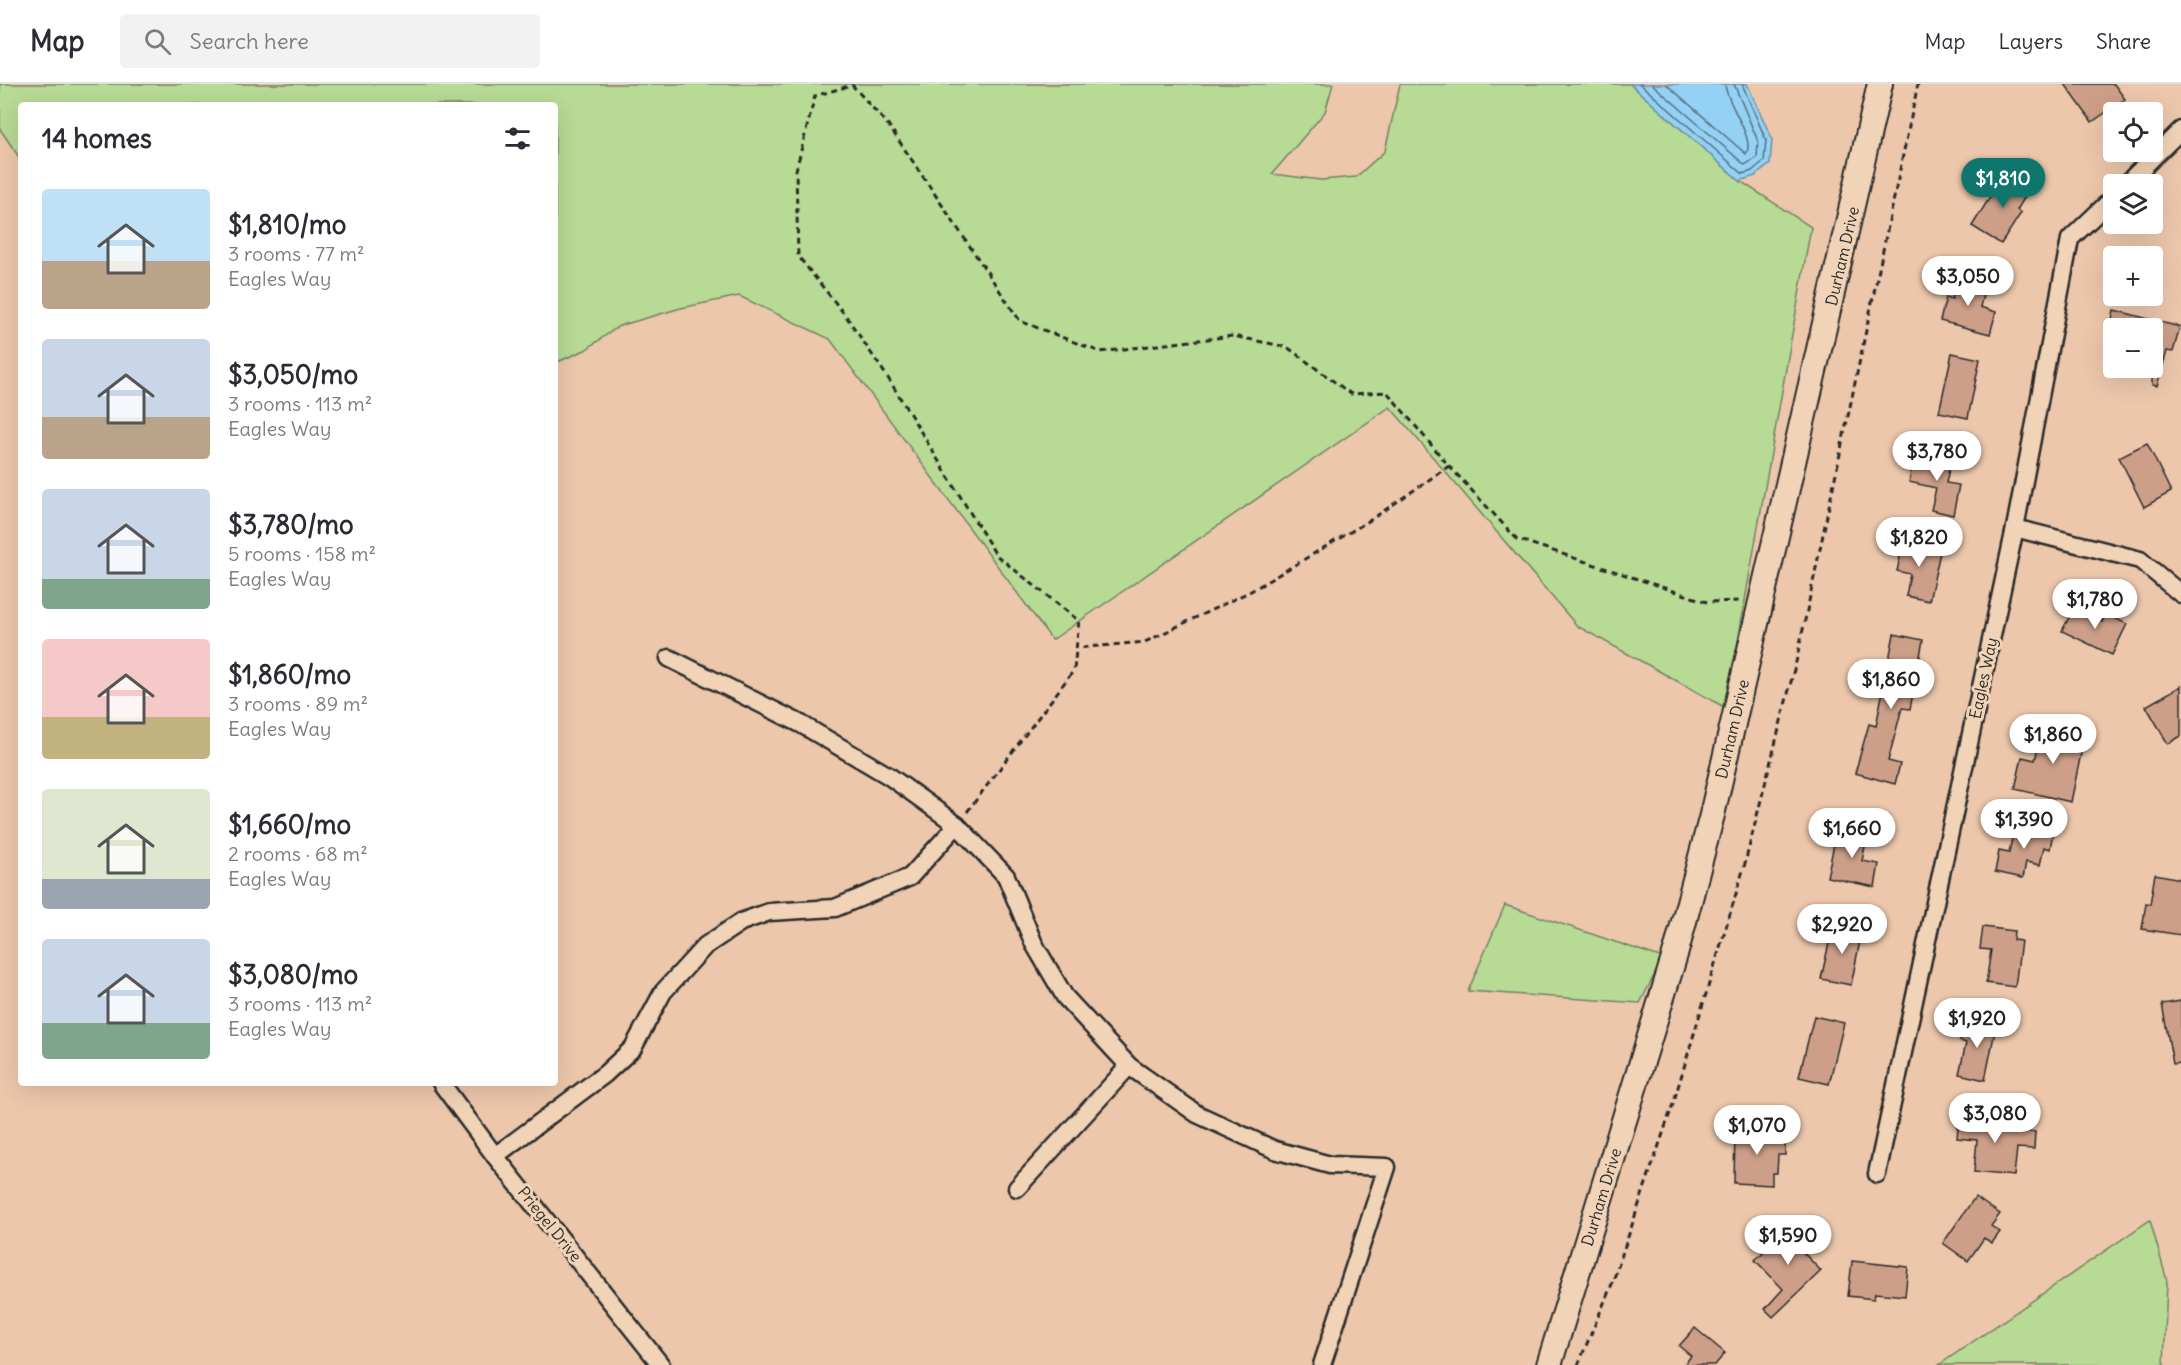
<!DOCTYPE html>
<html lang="en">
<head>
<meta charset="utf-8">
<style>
  body { margin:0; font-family:Delius,sans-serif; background:#f2f2f3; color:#2b2b33; height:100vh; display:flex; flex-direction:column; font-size:22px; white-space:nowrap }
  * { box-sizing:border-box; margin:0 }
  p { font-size:20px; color:#7c7c81 }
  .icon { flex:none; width:33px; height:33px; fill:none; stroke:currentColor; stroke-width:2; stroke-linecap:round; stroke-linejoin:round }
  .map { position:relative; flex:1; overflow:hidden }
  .drawer { position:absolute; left:18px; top:18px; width:540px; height:984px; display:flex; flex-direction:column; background:#fff; border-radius:6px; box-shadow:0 6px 24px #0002 }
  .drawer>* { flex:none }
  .buttons { position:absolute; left:2103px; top:18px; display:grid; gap:12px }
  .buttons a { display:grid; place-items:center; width:60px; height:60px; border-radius:6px; background:#fff; box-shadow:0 6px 24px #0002; font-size:30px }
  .price { position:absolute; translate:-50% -51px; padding:0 14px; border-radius:21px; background:#fff; color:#222; font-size:20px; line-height:39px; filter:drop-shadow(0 2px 3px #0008) }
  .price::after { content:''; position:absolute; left:50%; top:36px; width:18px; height:14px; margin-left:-9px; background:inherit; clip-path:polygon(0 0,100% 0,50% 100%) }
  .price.selected { background:#0f766e; color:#fff }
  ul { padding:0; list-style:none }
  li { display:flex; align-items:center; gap:18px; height:150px; padding:0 24px }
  li span { display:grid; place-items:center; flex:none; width:168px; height:120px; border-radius:6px; color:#555 }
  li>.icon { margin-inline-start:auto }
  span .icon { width:72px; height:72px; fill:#fffc; stroke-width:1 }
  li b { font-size:26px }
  h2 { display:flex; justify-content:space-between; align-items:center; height:72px; padding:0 24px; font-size:26px }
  header { display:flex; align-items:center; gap:36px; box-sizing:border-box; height:84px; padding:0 30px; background:#fff; border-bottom:2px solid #e1e1e2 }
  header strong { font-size:28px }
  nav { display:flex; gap:33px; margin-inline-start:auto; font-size:21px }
  .search { width:420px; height:54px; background:#f2f2f3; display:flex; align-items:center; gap:15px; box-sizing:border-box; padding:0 21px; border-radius:6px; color:#7c7c81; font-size:22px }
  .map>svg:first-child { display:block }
  .green { fill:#b7da95; stroke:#718260; stroke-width:1.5 }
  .water { fill:#94d1f5; stroke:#6a8fa4; stroke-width:1.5 }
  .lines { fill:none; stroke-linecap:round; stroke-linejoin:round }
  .shore { stroke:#556d7c; stroke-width:1.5 }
  .building { fill:#cd9f88; stroke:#2b2b2b; stroke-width:1.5 }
  .street-casing { stroke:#2b2b2b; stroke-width:21 }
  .secondary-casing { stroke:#2b2b2b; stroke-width:28 }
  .path { stroke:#2b2b2b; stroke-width:3; stroke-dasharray:6 4.5; stroke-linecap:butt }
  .street { stroke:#f1d3b7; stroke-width:16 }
  .secondary { stroke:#f1d3b7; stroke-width:24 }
  .labels { text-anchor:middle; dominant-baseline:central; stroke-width:6; stroke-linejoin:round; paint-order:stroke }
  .street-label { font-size:16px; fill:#2b2b2b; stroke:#f1d3b7 }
</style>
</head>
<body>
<header>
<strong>Map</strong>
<div class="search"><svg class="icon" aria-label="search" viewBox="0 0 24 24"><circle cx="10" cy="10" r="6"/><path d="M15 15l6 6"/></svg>Search here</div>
<nav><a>Map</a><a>Layers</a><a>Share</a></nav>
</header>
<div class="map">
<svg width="2181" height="1281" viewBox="0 0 2181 1281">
  <rect width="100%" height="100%" fill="#ecc7ac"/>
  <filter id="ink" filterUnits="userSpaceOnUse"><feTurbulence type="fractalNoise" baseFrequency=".0167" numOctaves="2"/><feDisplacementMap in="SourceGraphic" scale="12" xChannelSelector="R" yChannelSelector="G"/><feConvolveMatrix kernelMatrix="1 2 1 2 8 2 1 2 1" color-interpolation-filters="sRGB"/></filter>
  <g filter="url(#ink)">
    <!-- green -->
    <g class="green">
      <polygon points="0,0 1333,0 1325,28 1272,90 1321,96 1356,93 1385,67 1400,0 1630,0 1740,97 1811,143 1726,624 1577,542 1390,323 1052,556 830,255 739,212 681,224 619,242 585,266 555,279 555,21 21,21 21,76 0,45"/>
      <polygon points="1505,821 1663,874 1640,919 1468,907"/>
      <polygon points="2150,1136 2167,1197 2164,1281 1939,1281"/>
    </g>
    <!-- water -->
    <polygon class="water" points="1630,0 1747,0 1772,55 1770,80 1755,92 1740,97"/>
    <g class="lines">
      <!-- shore -->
      <g class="shore">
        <polyline points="1640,0 1743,90 1752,87 1764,77 1766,56 1742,0"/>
        <polyline points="1652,0 1745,81 1757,73 1758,57 1734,0"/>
        <path d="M1666,0L1746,70C1756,54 1726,20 1725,0"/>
      </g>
    </g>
    <!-- building -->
    <g class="building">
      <polygon points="2065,0 2114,0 2125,15 2092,38"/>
      <polygon points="2011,88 2032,101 2017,126 2021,129 2001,160 1972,142 1993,108 1997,110"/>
      <polygon points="1958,191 1986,198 1980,223 1996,228 1990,250 1940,237 1946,213 1952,215"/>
      <polygon points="2114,226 2180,243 2173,268 2167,267 2157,302 2152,301 2152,244 2110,244"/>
      <polygon points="1952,269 1980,275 1968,334 1939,328"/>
      <polygon points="2147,359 2171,408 2144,423 2119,373"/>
      <polygon points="1923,369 1951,375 1946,399 1959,401 1953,431 1931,426 1936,404 1909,398 1912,382 1920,384"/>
      <polygon points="1904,456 1941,464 1929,517 1906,512 1910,490 1897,487"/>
      <polygon points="2074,524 2102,538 2106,530 2127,540 2112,571 2062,547"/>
      <polygon points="1894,550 1923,556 1910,625 1902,624 1888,677 1900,680 1895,700 1855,689 1869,640 1876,642"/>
      <polygon points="2181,602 2181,652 2168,660 2146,622"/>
      <polygon points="2044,640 2085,650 2071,718 2015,705 2022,673 2035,676"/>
      <polygon points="2015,740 2053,748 2050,765 2044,763 2040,781 2026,778 2023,794 1995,788 1999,767 2009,769"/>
      <polygon points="1838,742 1868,748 1862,777 1879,780 1875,803 1827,793"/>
      <polygon points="2155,790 2181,795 2181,851 2142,845 2146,819 2150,820"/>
      <polygon points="1833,841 1862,847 1851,901 1821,895"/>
      <polygon points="1983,843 2014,847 2013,856 2021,857 2015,903 1986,899 1991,866 1980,865"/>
      <polygon points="2181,917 2181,979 2173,980 2162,920"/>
      <polygon points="1814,932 1844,939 1829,1000 1799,993"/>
      <polygon points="1964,936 1996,942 1985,996 1959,990 1966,959 1960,957"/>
      <polygon points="1959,1033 2020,1038 2019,1047 2035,1048 2034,1065 2017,1064 2014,1092 1974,1088 1977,1056 1957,1054"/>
      <polygon points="1735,1047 1785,1048 1785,1071 1778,1071 1777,1089 1772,1089 1772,1101 1734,1099"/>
      <polygon points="1975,1113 2000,1130 1991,1142 2000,1148 1992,1159 1984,1154 1968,1177 1943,1159"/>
      <polygon points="1795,1137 1810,1152 1798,1163 1821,1187 1773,1233 1765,1225 1783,1205 1755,1176"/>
      <polygon points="1852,1177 1908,1183 1905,1212 1875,1209 1874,1215 1848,1212"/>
      <polygon points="1695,1244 1725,1269 1715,1281 1684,1281 1691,1272 1679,1262"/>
    </g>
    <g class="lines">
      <defs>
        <g id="street">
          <polyline points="2126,100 2181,46"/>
          <polyline points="2015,444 2140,476 2181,510"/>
          <polyline points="669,574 801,640 889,692 957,741 1006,792 1034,860 1065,913 1129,982 1197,1030 1275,1066 1330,1081 1387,1083 1322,1281"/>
          <polyline points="441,999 495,1072 661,1281"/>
          <polyline points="495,1072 605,990 633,964 663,908 705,862 741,838 769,828 835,824 910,793 957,741"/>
          <polyline points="1877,1090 2015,444 2070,155 2114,113"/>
          <polyline points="1017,1104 1129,982"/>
        </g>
        <polyline id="secondary" points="1549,1281 1677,864 1712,731 1880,0"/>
      </defs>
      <!-- street casing -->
      <use href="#street" class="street-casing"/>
      <!-- secondary casing -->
      <use href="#secondary" class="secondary-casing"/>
      <!-- path -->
      <g class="path">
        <polyline points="1449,382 1517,455 1707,518 1741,517"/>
        <polyline points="967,728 1074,586 1079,537 996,471 888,294 846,232 798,172 796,86 815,12 852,1 889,42 1020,237 1100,268 1233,252 1287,263 1351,310 1387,308 1449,382 1372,435 1251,507 1145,558 1077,564"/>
        <polyline points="1578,1281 1612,1200 1673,1020 1744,783 1797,574 1918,0"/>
      </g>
      <!-- street -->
      <use href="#street" class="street"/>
      <!-- secondary -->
      <use href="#secondary" class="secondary"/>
    </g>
  </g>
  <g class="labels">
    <!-- street labels -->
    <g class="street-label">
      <text transform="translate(1842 172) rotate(-77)">Durham Drive</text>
      <text transform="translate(1983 594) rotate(-78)">Eagles Way</text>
      <text transform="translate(1732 645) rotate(-77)">Durham Drive</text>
      <text transform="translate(1601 1113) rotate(-73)">Durham Drive</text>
      <text transform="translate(550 1140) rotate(51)">Priegel Drive</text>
    </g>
  </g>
</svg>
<div class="buttons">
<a><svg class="icon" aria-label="locate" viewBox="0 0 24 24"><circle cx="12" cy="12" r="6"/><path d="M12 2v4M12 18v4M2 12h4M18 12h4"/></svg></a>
<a><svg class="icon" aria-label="layers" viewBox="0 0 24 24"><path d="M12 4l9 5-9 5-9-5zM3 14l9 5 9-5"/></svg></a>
<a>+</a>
<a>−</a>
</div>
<b class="price selected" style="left:2003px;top:125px">$1,810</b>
<b class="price" style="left:1968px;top:223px">$3,050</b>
<b class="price" style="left:1937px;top:398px">$3,780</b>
<b class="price" style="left:1919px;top:484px">$1,820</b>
<b class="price" style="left:2095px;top:546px">$1,780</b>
<b class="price" style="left:1891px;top:626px">$1,860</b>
<b class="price" style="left:2053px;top:681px">$1,860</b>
<b class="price" style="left:2024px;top:766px">$1,390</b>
<b class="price" style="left:1852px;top:775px">$1,660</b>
<b class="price" style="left:1842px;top:871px">$2,920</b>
<b class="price" style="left:1977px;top:965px">$1,920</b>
<b class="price" style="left:1995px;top:1060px">$3,080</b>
<b class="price" style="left:1757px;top:1072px">$1,070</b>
<b class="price" style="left:1788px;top:1182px">$1,590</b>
<section class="drawer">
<h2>14 homes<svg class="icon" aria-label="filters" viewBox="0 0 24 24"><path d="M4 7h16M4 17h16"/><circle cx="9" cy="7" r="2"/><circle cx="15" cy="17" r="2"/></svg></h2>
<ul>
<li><span style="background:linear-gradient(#bfe0f5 60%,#b9a48a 0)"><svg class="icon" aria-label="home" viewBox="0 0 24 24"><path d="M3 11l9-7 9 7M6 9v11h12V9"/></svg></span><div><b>$1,810/mo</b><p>3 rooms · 77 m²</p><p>Eagles Way</p></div></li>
<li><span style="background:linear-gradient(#c9d6e8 65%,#b9a48a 0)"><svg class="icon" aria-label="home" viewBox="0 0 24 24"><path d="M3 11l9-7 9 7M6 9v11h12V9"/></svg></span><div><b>$3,050/mo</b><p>3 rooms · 113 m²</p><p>Eagles Way</p></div></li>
<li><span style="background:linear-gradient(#c9d6e8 75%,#7fa58c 0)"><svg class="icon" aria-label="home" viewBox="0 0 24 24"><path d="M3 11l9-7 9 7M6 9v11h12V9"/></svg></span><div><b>$3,780/mo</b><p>5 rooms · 158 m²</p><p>Eagles Way</p></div></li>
<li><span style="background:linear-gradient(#f6c9c9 65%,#c2b280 0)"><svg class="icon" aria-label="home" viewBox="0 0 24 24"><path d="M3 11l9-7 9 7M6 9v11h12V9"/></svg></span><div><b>$1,860/mo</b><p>3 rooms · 89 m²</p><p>Eagles Way</p></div></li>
<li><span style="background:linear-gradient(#dfe7d0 75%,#9aa5b1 0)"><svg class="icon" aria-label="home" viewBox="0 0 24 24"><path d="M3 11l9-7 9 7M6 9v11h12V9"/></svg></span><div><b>$1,660/mo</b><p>2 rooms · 68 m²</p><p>Eagles Way</p></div></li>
<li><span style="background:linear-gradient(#c9d6e8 70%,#7fa58c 0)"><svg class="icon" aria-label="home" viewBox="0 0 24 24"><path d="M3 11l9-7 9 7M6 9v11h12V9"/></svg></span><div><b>$3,080/mo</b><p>3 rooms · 113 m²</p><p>Eagles Way</p></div></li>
</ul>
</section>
</div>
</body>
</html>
